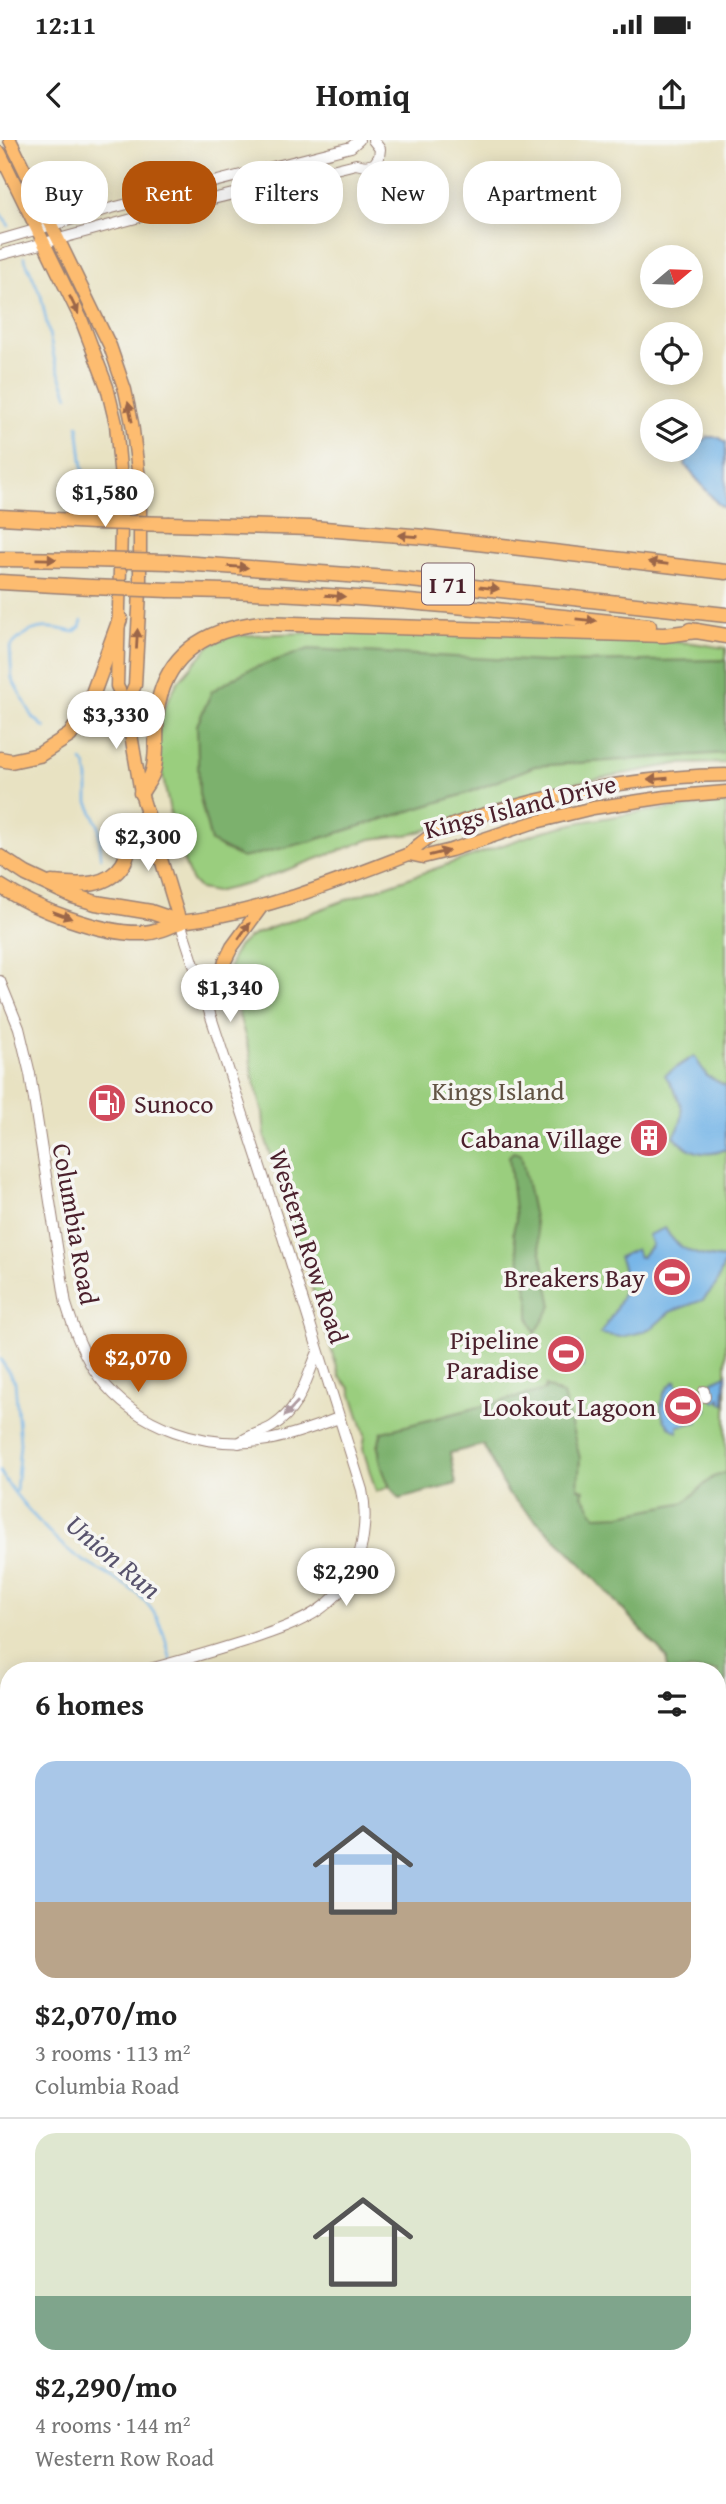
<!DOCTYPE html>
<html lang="en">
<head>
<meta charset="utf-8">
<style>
  body { margin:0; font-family:"Gentium Book Plus",serif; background:#f6f6f6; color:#222; height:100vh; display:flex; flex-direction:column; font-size:26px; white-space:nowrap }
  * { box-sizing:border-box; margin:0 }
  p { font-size:23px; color:#767676 }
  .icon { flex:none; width:38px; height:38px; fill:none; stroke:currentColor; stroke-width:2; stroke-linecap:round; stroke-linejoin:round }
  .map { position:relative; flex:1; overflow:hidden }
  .panel { position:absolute; left:0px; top:1522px; width:726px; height:842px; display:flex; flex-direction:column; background:#fff; border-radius:28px 28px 0 0; box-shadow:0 4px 18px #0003 }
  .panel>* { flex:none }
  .banner { position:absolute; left:21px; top:21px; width:684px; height:63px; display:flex; gap:14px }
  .needle { width:46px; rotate:71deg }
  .buttons { position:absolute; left:640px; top:105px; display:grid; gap:14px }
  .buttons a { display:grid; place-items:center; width:63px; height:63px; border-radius:50%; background:#fff; box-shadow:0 4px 18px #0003; font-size:35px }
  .price { position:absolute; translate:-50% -60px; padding:0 16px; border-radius:24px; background:#fff; color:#222; font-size:23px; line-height:46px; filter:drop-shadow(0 2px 4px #0008) }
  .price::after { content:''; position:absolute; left:50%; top:42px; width:21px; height:16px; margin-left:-10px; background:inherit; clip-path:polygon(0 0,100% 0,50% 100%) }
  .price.current { background:#b45309; color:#fff }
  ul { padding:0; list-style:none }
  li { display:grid; align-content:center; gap:14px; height:371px; padding:0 35px }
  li+li { border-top:2px solid #e0e0e0 }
  li span { display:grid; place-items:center; height:217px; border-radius:21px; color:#555 }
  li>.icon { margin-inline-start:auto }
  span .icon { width:126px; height:126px; fill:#fffc; stroke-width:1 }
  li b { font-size:30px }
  h2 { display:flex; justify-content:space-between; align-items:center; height:84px; padding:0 35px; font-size:30px }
  .pill { padding:0 24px; border-radius:28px; background:#fff; box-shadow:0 4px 18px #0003; font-size:24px; line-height:63px }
  .pill.current { background:#b45309; color:#fff }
  .status { display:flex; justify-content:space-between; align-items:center; height:49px; padding:0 35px; background:#fff; direction:ltr }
  .status svg { height:19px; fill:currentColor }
  header { display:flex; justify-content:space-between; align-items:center; height:91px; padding:0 35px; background:#fff; font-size:32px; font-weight:800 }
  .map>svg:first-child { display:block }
  .green { fill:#9ace7e; stroke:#727654; stroke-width:2 }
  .forest { fill:#7bb16d; stroke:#62684c; stroke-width:2 }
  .water { fill:#73b4e7; stroke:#5e6a89; stroke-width:2 }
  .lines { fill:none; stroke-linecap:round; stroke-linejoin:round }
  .stream { stroke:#73b4e7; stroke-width:2.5 }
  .minor-casing { stroke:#998076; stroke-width:12 }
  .major-casing { stroke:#998076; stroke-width:15 }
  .highway-casing { stroke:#998076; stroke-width:17 }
  .minor { stroke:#fff; stroke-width:10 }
  .major { stroke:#fdbc70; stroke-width:12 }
  .highway { stroke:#fdbc70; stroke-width:14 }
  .highway-bridge-casing { stroke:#998076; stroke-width:17; stroke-linecap:butt }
  .highway-bridge { stroke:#fdbc70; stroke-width:14 }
  .oneway { fill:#9b664a }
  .oneway2 { fill:#ae9aa0 }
  .labels { text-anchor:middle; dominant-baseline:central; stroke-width:7; stroke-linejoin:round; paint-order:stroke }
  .shield { fill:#f6f6f2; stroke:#7e6067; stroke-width:2 }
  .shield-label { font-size:24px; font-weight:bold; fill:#4a1f2b }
  .street-label { font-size:26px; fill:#4a1f2b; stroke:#f6f6f2 }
  .park-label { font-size:26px; fill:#625444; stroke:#f6f6f2 }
  .poi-label { font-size:26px; fill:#4a1f2b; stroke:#f6f6f2; text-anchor:end }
  .water-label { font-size:28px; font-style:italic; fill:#58536d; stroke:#f6f6f2 }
</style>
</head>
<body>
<div class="status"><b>12:11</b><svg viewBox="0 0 49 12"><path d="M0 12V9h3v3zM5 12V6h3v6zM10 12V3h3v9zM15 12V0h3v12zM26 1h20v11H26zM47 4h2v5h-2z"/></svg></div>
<header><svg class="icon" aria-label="back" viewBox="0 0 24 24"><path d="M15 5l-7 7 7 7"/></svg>Homiq<svg class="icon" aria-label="share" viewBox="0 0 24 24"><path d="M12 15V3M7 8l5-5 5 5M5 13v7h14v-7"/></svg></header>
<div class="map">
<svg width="726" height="2364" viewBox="0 0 726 2364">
  <rect width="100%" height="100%" fill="#f6f6f2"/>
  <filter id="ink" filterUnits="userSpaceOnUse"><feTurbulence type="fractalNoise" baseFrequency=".0143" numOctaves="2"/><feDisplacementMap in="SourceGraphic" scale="14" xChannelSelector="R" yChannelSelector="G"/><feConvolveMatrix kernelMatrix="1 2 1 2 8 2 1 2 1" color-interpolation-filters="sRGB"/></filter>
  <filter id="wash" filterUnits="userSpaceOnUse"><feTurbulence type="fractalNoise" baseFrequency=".00686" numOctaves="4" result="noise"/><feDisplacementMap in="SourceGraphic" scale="28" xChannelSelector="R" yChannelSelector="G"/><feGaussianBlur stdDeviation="1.57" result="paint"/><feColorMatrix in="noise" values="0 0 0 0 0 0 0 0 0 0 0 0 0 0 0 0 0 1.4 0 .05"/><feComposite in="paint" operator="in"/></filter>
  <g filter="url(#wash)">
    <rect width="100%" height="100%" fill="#e8e2c2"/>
    <!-- green -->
    <g class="green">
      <polygon points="378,490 497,493 693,503 726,508 726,623 677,624 569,644 413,694 371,699 248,744 215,752 200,749 191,740 176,701 156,603 160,575 177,543 210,505 231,496"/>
      <polygon points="715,664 726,664 726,1366 567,1408 535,1255 377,1305 389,1347 376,1352 363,1309 365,1295 350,1248 340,1237 265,997 263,973 252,934 250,914 228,836 232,818 238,807 248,798 258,793 340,762 540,692 581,682 641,672"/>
      <polygon points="726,1490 726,2364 622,2364 619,2356 718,2356 718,1531"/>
    </g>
    <!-- forest -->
    <g class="forest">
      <polygon points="309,509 545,522 726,520 726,613 535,626 465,654 312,701 242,718 211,702 199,654 197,585 212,551 248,530"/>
      <polygon points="513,1012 521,1014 552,1166 535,1194 529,1177 529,1158 513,1092 516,1080 509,1016"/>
      <path d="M545,1246L563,1255L580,1318L578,1348L584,1350L582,1355L596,1376L621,1375L685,1362L713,1337L726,1333V1811L718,1771V1531H667V1518L571,1413L508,1354L483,1305L450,1313L456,1344L400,1359C385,1343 373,1314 382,1292L545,1250Z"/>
    </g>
    <!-- water -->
    <g class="water">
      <polygon points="707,297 718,297 726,302 726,369 717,363 685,325 688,316"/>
      <path d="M694,916L707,936L726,946V1009C707,1018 688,1013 674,996C691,973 678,956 665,935Z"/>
      <path d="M665,1088C677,1112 701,1117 726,1119L716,1145L703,1160L670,1172L653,1187L642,1192L621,1197L600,1194C616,1170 634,1146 619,1117L636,1109L639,1117H642L652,1105L648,1095Z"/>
      <polygon points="578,1203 584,1227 562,1230 560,1228 560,1220 553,1220 551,1210"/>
      <path d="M726,1235L724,1264L720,1262V1258L715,1262L711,1256L703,1257L707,1270L702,1274L695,1271L699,1274L698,1282L678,1286V1292C656,1283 656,1252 676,1241L678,1248L694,1246L701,1251L709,1249L713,1241Z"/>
    </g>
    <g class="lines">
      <!-- stream -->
      <g class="stream">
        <polyline points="0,73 9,86"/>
        <polyline points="24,117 41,156 55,222 68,256"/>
        <polyline points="78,285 84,337"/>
        <path d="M45,588L33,577L12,539L10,507C32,484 45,485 74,492L80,487L82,481"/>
        <polyline points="82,621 86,626 88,638 88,662 99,687 101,717"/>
        <polyline points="0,1219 15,1242 20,1303 16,1351"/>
        <path d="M0,1331C12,1354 57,1404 79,1418C100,1432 134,1446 149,1466C162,1482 166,1501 171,1521"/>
        <polyline points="718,2169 726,2168"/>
      </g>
    </g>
  </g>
  <g filter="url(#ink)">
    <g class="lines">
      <defs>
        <g id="minor">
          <polyline points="0,100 108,69 351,7 359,0"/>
          <polyline points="0,115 147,75 356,24 365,26 374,24 379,17 380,9 373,0"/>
          <path d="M0,841L19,888L30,934L66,1164C74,1190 83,1215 99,1237C137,1288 206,1310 267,1300C292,1296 316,1286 339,1278"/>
          <polyline points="704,1251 705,1257"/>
          <path d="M239,1303C250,1294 262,1293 273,1286C301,1268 305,1240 318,1212"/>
          <path d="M142,1531C177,1522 211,1512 246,1501C300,1483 350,1467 362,1403C365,1384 366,1369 362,1350L282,1094L180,782"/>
          <polyline points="0,1555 5,1569"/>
          <polyline points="1,1691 9,1692"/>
          <polyline points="0,1874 9,1867"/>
          <polyline points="0,2172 9,2172"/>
          <polyline points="202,2356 209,2364"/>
        </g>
        <g id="major">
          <polyline points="10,0 110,206 125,250 132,283 140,346 140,451 135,545 126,565"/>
          <path d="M0,13L81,179L107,247L116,284L122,350L117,546L126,565L141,653L180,782C259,773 335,743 409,714C433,687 471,678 504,669C577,649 650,636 726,635"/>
          <polyline points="409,714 423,717 451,710 532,683 593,668 666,657 726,652"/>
          <polyline points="205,858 221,838 225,821 232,807 262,766"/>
        </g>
        <g id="highway">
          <polyline points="0,377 93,382"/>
          <polyline points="170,384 312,388 425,397 726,432"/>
          <polyline points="0,419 91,420"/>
          <polyline points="169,422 402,439 726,475"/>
          <polyline points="0,442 91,447"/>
          <path d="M169,450C330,451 489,469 649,486"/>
          <polyline points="690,490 726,496"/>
          <polyline points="0,619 11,621 39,615 70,595 88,567 120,479"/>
          <path d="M141,653C144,647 150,640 152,634C159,616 154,584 158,564C169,510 210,489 260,483L664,495L697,491"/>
          <polyline points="0,717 26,734 73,756 96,763 151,772 180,782"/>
          <path d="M52,743C77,745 107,749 123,724C129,714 129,702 134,692C138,686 143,680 147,674"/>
          <path d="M0,746C35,769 102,795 144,793C157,792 168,787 180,782"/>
        </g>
      </defs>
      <!-- minor casing -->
      <use href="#minor" class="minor-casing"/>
      <!-- major casing -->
      <use href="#major" class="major-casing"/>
      <!-- highway casing -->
      <use href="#highway" class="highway-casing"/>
      <!-- minor -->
      <use href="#minor" class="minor"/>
      <!-- major -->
      <use href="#major" class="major"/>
      <!-- highway -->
      <use href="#highway" class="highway"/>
      <defs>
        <g id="highway-bridge">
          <polyline points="93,382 170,384"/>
          <polyline points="91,420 169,422"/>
          <polyline points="91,447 169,450"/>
        </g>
      </defs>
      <!-- highway-bridge casing -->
      <use href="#highway-bridge" class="highway-bridge-casing"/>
      <!-- highway-bridge -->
      <use href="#highway-bridge" class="highway-bridge"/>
    </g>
    <!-- one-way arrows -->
    <defs><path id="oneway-solid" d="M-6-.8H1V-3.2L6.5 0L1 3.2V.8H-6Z" transform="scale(1.75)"/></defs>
    <g class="oneway">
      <use href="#oneway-solid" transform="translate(74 165) rotate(64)"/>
      <use href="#oneway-solid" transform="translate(130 272) rotate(-102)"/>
      <use href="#oneway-solid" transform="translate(408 396) rotate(-176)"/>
      <use href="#oneway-solid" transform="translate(46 419) rotate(1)"/>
      <use href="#oneway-solid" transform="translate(658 423) rotate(-172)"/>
      <use href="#oneway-solid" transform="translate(238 427) rotate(4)"/>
      <use href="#oneway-solid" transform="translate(489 448) rotate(6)"/>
      <use href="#oneway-solid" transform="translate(335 456) rotate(4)"/>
      <use href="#oneway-solid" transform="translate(586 480) rotate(6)"/>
      <use href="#oneway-solid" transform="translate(137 499) rotate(-87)"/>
      <use href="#oneway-solid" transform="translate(658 639) rotate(176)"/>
      <use href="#oneway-solid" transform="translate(439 713) rotate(-14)"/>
      <use href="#oneway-solid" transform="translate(62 775) rotate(20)"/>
      <use href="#oneway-solid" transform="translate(244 791) rotate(-55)"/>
    </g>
    <use class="oneway2" href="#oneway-solid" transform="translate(291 1269) rotate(132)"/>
  </g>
  <!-- icons -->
  <defs>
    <symbol id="fuel-disc" viewBox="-11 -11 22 22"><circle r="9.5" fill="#d1495b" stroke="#f6f6f2"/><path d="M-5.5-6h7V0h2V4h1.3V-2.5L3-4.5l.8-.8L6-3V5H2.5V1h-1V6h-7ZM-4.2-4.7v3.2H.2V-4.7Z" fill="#fff"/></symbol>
    <symbol id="building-disc" viewBox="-11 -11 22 22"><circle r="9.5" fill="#d1495b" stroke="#f6f6f2"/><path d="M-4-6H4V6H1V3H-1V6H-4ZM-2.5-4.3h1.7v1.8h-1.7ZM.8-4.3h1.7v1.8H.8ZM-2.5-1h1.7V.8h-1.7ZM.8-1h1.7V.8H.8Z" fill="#fff"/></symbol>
    <symbol id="stadium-disc" viewBox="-11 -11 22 22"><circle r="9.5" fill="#d1495b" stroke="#f6f6f2"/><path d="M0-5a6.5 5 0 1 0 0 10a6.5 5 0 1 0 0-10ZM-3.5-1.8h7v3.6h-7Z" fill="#fff"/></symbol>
  </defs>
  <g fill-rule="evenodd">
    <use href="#fuel-disc" x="85" y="941" width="44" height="44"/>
    <use href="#building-disc" x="627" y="976" width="44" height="44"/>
    <use href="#stadium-disc" x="650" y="1115" width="44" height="44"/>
    <use href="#stadium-disc" x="544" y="1192" width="44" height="44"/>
    <use href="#stadium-disc" x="661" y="1244" width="44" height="44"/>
  </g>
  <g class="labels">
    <!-- shield labels -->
    <rect class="shield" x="422" y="423.5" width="52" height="41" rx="5"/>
    <g class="shield-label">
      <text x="448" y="444">I 71</text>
    </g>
    <!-- street labels -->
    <g class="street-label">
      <text transform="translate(520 666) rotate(-14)">Kings Island Drive</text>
      <text transform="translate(76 1084) rotate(80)">Columbia Road</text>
      <text transform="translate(309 1106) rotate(72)">Western Row Road</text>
    </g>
    <!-- park labels -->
    <g class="park-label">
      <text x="498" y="950">Kings Island</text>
    </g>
    <!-- poi labels -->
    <g class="poi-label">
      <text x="134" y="963" text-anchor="start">Sunoco</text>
      <text x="622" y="998">Cabana Village</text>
      <text x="645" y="1137">Breakers Bay</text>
      <text x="539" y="1199">Pipeline<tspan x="539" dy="30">Paradise</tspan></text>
      <text x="656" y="1266">Lookout Lagoon</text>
    </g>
    <!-- water labels -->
    <g class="water-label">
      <text transform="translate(114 1416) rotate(40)">Union Run</text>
    </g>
  </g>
</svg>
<div class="buttons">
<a><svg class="needle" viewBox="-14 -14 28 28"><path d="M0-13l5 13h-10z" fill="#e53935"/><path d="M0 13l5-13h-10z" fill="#767676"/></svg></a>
<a><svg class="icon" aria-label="locate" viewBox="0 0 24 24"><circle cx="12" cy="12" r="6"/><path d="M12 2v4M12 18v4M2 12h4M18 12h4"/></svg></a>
<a><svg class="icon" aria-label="layers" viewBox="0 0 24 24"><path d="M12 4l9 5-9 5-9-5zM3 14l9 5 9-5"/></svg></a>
</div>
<b class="price" style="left:105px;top:389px">$1,580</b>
<b class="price" style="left:116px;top:611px">$3,330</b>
<b class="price" style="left:148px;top:733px">$2,300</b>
<b class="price" style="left:230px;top:884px">$1,340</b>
<b class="price current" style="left:138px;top:1254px">$2,070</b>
<b class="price" style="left:346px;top:1468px">$2,290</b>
<div class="banner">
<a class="pill">Buy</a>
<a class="pill current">Rent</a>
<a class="pill">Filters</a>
<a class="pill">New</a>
<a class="pill">Apartment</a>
</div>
<section class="panel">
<h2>6 homes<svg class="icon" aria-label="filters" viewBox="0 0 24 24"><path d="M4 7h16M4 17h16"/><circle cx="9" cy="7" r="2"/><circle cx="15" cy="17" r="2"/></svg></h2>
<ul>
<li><span style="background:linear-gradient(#a9c7e8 65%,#b9a48a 0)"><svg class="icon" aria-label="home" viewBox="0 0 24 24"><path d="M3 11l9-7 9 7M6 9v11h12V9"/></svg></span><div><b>$2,070/mo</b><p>3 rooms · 113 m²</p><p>Columbia Road</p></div></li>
<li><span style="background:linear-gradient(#dfe7d0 75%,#7fa58c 0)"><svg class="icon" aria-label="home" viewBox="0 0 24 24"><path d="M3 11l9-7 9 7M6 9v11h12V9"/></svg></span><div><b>$2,290/mo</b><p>4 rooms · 144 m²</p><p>Western Row Road</p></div></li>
</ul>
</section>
</div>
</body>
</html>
